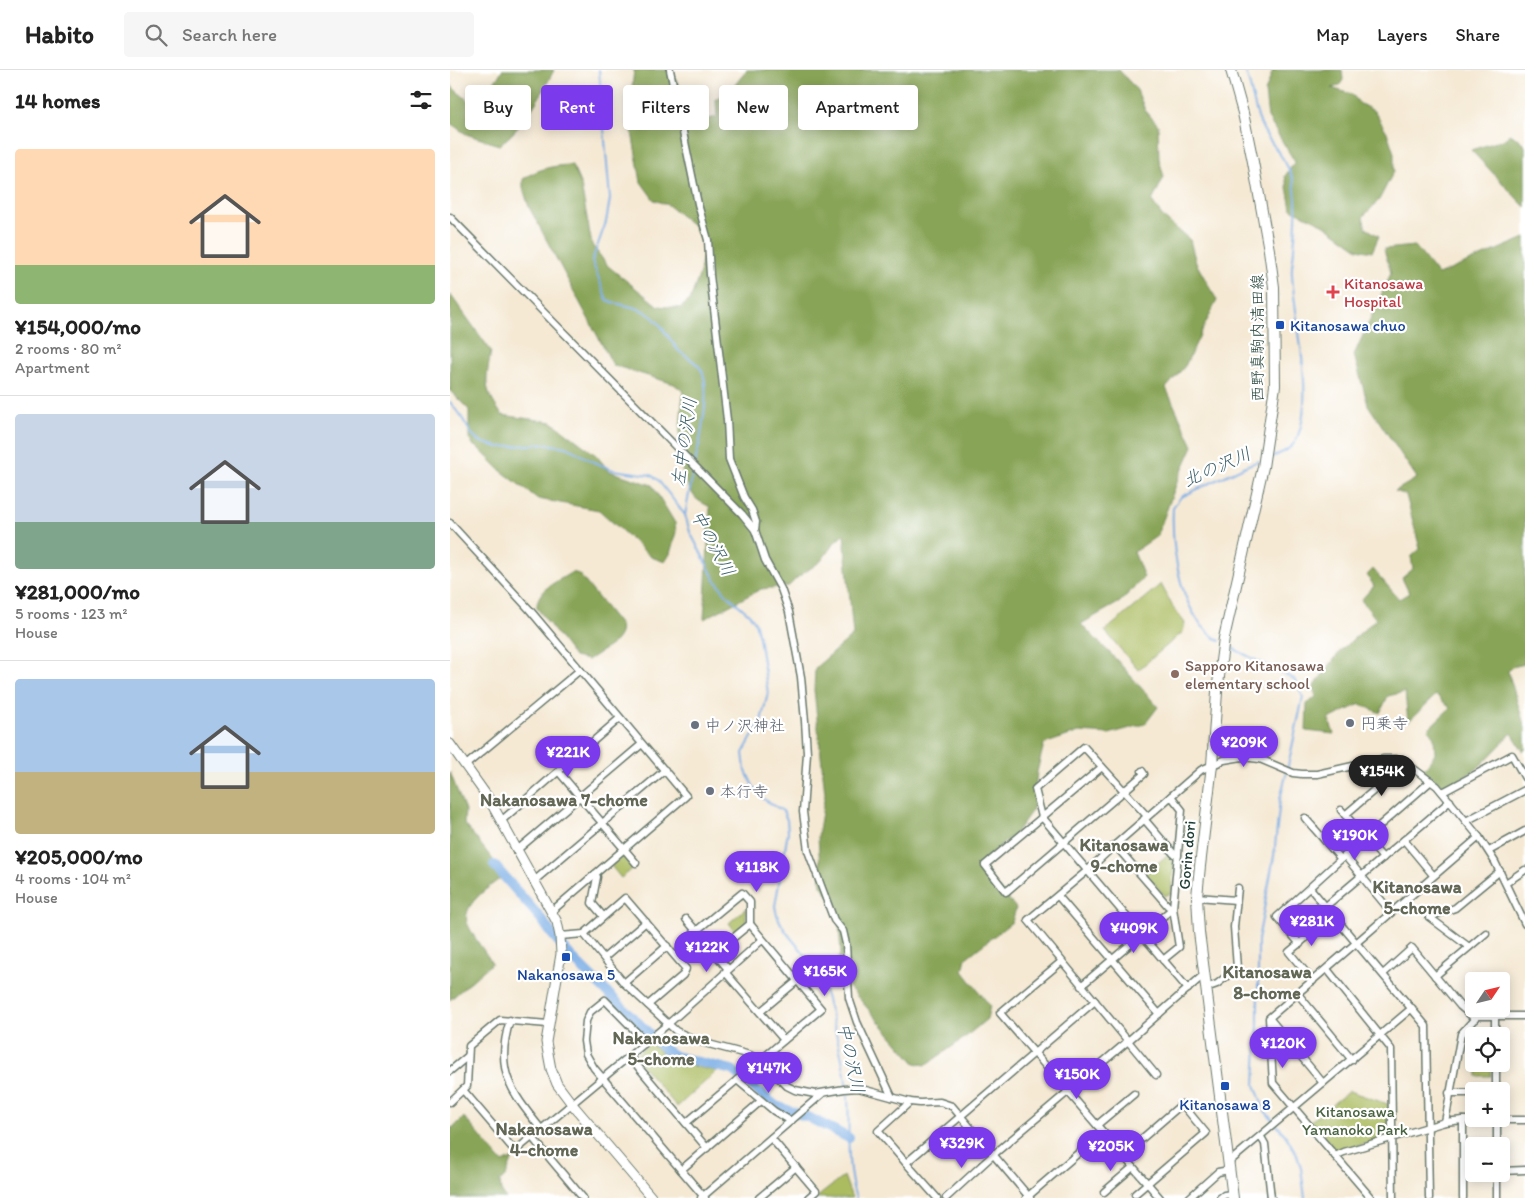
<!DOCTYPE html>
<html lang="en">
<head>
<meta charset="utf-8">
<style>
  body { margin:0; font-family:Itim,"Klee One",sans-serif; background:#f6f6f6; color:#222; height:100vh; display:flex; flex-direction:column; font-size:19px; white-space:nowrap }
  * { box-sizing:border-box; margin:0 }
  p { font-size:16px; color:#767676 }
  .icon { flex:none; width:28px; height:28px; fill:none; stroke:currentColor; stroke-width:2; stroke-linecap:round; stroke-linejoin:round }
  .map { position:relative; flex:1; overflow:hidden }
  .details { display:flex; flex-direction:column; background:#fff; width:450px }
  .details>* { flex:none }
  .hud { position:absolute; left:15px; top:15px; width:475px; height:45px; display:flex; gap:10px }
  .needle { width:32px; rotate:55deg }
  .controls { position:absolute; left:1015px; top:902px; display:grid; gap:10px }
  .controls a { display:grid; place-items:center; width:45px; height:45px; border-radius:5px; background:#fff; box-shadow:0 2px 12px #0003; font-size:25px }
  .price { position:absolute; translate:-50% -42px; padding:0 11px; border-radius:18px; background:#7c3aed; color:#fff; font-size:16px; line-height:32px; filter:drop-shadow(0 1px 2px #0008) }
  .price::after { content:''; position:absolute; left:50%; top:30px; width:15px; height:11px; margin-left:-8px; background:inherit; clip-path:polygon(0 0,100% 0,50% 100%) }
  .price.on { background:#222; color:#fff }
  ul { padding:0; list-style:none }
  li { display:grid; align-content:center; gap:10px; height:265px; padding:0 15px }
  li+li { border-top:1px solid #e0e0e0 }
  li span { display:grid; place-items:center; height:155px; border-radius:5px; color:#555 }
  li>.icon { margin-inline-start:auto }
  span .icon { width:90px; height:90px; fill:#fffc; stroke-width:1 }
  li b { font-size:21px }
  h2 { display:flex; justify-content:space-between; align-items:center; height:60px; padding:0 15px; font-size:21px }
  .chip { padding:0 18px; border-radius:5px; background:#fff; box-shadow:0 2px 12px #0003; font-size:18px; line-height:45px }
  .chip.on { background:#7c3aed; color:#fff }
  header { display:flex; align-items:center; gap:30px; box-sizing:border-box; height:70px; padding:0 25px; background:#fff; border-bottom:1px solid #e0e0e0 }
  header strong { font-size:24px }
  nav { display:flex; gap:28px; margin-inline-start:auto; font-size:18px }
  .search { width:350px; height:45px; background:#f6f6f6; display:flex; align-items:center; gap:12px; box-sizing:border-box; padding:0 18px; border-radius:5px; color:#767676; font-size:19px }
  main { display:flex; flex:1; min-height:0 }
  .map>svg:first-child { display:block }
  .green { fill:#abbc60; stroke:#657c4a }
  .forest { fill:#88a456; stroke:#547045 }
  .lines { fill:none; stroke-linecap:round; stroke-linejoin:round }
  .stream { stroke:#77abe4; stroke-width:2 }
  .river { stroke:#77abe4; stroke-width:10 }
  .street-casing { stroke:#6a796c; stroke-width:9 }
  .secondary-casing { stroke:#6a796c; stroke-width:11 }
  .primary-casing { stroke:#6a796c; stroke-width:12 }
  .street { stroke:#fff; stroke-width:6 }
  .secondary { stroke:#fff; stroke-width:9 }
  .primary { stroke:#fff; stroke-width:10 }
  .health-dot { fill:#e0444e; stroke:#fff; stroke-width:2 }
  .transit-dot { fill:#1a4fb4; stroke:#fff; stroke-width:2 }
  .education-dot { fill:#8d6e63; stroke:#fff; stroke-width:2 }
  .worship-dot { fill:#6b7280; stroke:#fff; stroke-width:2 }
  .labels { text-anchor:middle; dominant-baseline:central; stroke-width:4.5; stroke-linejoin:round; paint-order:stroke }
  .health-label { font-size:16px; fill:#be3a42; stroke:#fff; text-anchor:start }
  .transit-label { font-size:16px; fill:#164399; stroke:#fff }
  .street-label { font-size:16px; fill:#1f3d34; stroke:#fff }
  .education-label { font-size:16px; fill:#785e54; stroke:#fff; text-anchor:start }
  .worship-label { font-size:16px; fill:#5b616d; stroke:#fff; text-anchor:start }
  .park-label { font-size:16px; fill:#496341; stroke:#fff }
  .water-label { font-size:18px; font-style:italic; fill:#395e69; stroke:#fff }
  .neighbourhood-label { font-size:18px; font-weight:bold; fill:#636755; stroke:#fff }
</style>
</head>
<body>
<header>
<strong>Habito</strong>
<div class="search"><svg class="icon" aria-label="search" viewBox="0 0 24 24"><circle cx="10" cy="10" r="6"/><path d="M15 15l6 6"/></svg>Search here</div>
<nav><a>Map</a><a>Layers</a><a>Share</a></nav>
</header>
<main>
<section class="details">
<h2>14 homes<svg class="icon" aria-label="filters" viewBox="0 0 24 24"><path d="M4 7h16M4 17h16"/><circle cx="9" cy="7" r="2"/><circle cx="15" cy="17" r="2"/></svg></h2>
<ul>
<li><span style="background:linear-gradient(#ffd9b3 75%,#8fb573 0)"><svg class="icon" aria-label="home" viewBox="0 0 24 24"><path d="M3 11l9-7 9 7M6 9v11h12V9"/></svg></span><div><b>¥154,000/mo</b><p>2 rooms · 80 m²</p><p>Apartment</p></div></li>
<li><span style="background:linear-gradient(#c9d6e8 70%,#7fa58c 0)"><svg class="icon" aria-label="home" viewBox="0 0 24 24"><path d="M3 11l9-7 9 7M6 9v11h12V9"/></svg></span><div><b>¥281,000/mo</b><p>5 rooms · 123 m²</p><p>House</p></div></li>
<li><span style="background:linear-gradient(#a9c7e8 60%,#c2b280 0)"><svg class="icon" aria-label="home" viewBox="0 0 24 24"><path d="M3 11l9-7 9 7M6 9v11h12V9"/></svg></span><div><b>¥205,000/mo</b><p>4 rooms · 104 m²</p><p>House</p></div></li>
</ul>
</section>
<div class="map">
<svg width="1075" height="1128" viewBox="0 0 1075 1128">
  <rect width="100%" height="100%" fill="#fff"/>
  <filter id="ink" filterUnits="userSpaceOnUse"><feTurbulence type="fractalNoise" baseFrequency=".02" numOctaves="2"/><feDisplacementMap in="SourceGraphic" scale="10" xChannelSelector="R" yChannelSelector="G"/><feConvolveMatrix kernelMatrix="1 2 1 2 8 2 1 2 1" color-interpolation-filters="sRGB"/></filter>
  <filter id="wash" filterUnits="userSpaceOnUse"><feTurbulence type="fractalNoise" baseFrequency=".0096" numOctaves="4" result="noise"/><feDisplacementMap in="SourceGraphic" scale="20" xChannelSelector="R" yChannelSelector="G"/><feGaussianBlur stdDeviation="1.12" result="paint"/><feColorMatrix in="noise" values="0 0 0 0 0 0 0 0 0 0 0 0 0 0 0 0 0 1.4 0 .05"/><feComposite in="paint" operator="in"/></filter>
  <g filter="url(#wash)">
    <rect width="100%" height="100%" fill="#f5e9d4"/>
    <!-- green -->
    <g class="green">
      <polygon points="711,514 724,539 735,553 733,562 688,600 655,561"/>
      <polygon points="174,785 184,797 171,808 161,796"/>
      <polygon points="717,785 724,793 721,823 715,826 695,804"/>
      <polygon points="296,838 296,853 285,861 279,853"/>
      <polygon points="200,973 222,991 231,994 267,1001 227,1037 184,986"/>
      <rect x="1027" y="994" width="14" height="12"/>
      <polygon points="899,1021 938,1034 938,1065 934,1069 886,1081 861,1051"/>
      <polygon points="394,1106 402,1128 366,1128"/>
    </g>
    <!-- forest -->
    <g class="forest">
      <path d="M52,0H104C91,26 73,58 49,75L16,64L0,53V13L3,18L25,36L48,7Z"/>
      <path d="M184,0H220L245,41V49L254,50L267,47L266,29L279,22L297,0H669L687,20L695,40L708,55L709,89L714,107L702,131L713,147L740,170L746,193L767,230L735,296L716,318L743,376L729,407L707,466L684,482L694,507L670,532L631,554L665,588L708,637L695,654L659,664L629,662L594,674L587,702L583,739L565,764L528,794L566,838L562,852L516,888L513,901L540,936L537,949L513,969L476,995L465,993L399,917L387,891L391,883L388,839L371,815L368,766L375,724L364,620L365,598L403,565L394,464L384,473L371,491L348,507L339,516L311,519L254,549L260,437C255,434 247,431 244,426C222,397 231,355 233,321L224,314L163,295L79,137L73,118V109C87,99 104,95 122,95L131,115L142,175L158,196L208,236L230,238L240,230L250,203L254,178L243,155L218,135L204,130L191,112L182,62L180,35Z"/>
      <polygon points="823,0 892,0 893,10 889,16 881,18 902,24 909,33 924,41 937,62 944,83 944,101 929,130 913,147 916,158 929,166 922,182 908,179 873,154 841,139 835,106 845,92 818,48 815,22"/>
      <polygon points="1059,64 1070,70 1075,76 1075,137 1021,80 1056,69"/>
      <polygon points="1075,168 1075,594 1062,597 1058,601 1075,658 1075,680 1073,681 1062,663 1028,698 999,717 989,713 973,701 985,684 984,667 978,659 1000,638 986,625 958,652 955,622 938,626 930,643 910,634 879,649 884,664 856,661 857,634 866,627 864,616 892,579 926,549 911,530 924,516 917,505 923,499 949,529 959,523 952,508 963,499 961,487 970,479 956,425 945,421 967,408 918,335 904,285 941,203 934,179 965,176 988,205"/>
      <path d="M0,224L41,281C36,313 32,317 52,345L102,352L146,385L159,401L202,415L225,453L226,462L220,484L215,492L201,487L149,440L88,429L50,400L27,377L24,376L19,368V340L0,321Z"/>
      <path d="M122,502L129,504L170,555C175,571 149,582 138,590L124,587L87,538C86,519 107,512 122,502Z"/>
      <path d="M0,702L15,741L14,753L55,805C41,816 7,836 19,857C25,870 35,881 42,893L0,930Z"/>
      <polygon points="14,1047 53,1093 63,1088 56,1106 50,1112 51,1121 56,1128 0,1128 0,1058 4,1057"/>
    </g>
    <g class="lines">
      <!-- stream -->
      <g class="stream">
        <path d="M149,0L160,129L156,152L142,191L157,230C169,236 185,235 197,243C212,252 218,269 229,281C237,288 247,291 252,301C261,320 250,373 245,393"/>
        <path d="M795,0C803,20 803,42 814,61C823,77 838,91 843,110C848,128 846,159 844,178C844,187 841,195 842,204C844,248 866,330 846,370C842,379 828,385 819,388"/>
        <path d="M0,332L12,348L21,363L27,370L34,373L49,377L93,374L117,377L142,391L163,400L201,405L208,410L235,445L240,462L265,510L277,525L300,545L305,552L309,567L318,623L311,651L293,683L295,699L303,716L312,728L333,741L337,750L338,762L325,836C329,866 363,884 372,913C383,949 395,992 398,1029C400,1062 395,1096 406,1128"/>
        <polyline points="235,445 244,398"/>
        <path d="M770,571C730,549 721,479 723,437L731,427L798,395L809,391"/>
        <polyline points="776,575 844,609 853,627 836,705 830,729 824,786 808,870 808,955 805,1015 815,1041 836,1066 847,1085 851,1098 855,1128"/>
      </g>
      <!-- river -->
      <polyline class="river" points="44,795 92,850 101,863 125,891 217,981 225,986 282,1000 326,1036 358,1047 399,1068"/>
    </g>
  </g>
  <g filter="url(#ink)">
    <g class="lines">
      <defs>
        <g id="street">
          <polyline points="220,0 248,134 258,170 260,205 277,350 279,389 294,427 302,440 306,452 305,460"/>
          <polyline points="0,147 292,444 305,460 315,490 331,519 339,542 351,607 355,651 357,683 353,742 358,781 384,850 393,861 396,874 399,928 407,952 442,1027"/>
          <polyline points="0,453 79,539 236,726 102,841"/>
          <polyline points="16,695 130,600"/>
          <polyline points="907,695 926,718"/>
          <polyline points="652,697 535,795 556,822 694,704 692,701"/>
          <polyline points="109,702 186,793"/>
          <polyline points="993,722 1062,685 1075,708"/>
          <polyline points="891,740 933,788"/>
          <polyline points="895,745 956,693"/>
          <polyline points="697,746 634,677 585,719 592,747 738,919"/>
          <polyline points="855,748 891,789"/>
          <polyline points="694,749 724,784 728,785"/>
          <polyline points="51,751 170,648"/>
          <polyline points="1016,751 1075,720"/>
          <polyline points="954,770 983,805"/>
          <polyline points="66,781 192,674"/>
          <polyline points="1039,781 1075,761"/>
          <polyline points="895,786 941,842"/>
          <polyline points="145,804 147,807 142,833 153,846"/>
          <polyline points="84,811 215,700"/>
          <polyline points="1056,813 1075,800"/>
          <polyline points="860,818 976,956 979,1128"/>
          <polyline points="608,826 709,944"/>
          <polyline points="747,827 786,830"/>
          <polyline points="876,836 1000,731"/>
          <polyline points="236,849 278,899"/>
          <polyline points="246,861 292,823 300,832 300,854 265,883"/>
          <polyline points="134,864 175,828 236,899 233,905 198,935"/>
          <polyline points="110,866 134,864 174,913 226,961 251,972 300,985 319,998 337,1016 345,1020 365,1024 394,1019 408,1018 460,1032 470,1033 490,1032 502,1036 580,1128"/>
          <polyline points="850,874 827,847 891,789 981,711"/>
          <polyline points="1019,877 979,847 1005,838 1050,801"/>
          <polyline points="154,888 196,852"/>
          <polyline points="713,890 729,877 723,838 732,740 721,726"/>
          <polyline points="611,892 550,943 710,1128"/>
          <polyline points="877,899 941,979 943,1128"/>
          <polyline points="275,902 334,970"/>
          <polyline points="933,904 962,878 1010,936 1025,949"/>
          <polyline points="985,906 1036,863"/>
          <polyline points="754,907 750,908 678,971 578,850 638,800 665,775 751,700 774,690 792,687 810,689 843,703 852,704 867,704 934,689 946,689 956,693 987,716 1029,767 1045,792 1075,854"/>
          <polyline points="863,911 839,882 883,845"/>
          <polyline points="174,913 217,876"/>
          <polyline points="631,916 723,838 718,836 665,775"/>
          <polyline points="756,918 767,914 787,898 784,857 788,818"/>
          <polyline points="848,924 902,990"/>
          <polyline points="310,942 347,911"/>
          <polyline points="1045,946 1045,966"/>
          <polyline points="820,949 873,1013"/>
          <path d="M60,950C44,1001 61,1021 91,1059"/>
          <polyline points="196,972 155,930 140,942 136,951 134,971 136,984 144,998 255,1128"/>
          <polyline points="179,986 257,1078"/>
          <polyline points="1046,994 1046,1021"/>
          <polyline points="0,1001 18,986"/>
          <polyline points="287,1010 324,1041 341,1051"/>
          <polyline points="13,1020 65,1081 218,954 312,870"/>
          <polyline points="999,1023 1024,1023"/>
          <polyline points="0,1032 17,1016 19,976 50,950 98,954"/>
          <polyline points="1047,1049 1047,1076"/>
          <polyline points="1013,1050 1013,1128"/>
          <polyline points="995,1052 1011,964 1027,946 1075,946"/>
          <polyline points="236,1053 371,939 300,854"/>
          <polyline points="647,1055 684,1024"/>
          <polyline points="82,1067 133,1128"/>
          <polyline points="811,1067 815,1074 821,1128"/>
          <polyline points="321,1068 366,1121 358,1128"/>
          <polyline points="673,1085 732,1034 756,1063 685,1124"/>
          <polyline points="885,1086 894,1082 995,1052 1013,1050 1075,1050"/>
          <polyline points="456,1093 428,1061 460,1032"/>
          <polyline points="778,1093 962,938"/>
          <polyline points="231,1100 311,1031"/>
          <polyline points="1051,1101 1075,1100"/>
          <polyline points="1047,1104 1047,1128"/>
          <polyline points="654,1122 683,1097"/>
          <polyline points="251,1128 372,1024"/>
          <polyline points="309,1128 346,1097"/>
          <polyline points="487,1128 456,1093 645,931"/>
          <polyline points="496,1128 543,1085 678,971 706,1005"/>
          <polyline points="576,1128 653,1062"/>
          <polyline points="739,1128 768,1102 779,1100"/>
          <polyline points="770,1128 774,1125 782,1124"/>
          <polyline points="921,1128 823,1013 819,948 1029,767"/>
        </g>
        <polyline id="secondary" points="0,674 39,729 107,852 110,866 111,884 96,972 101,999 107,1014 122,1034 202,1128"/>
        <polyline id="primary" points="781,0 793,43 803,92 819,180 824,217 825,316 813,397 774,568 767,622 762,695 750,796 747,827 749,862 783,1128"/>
      </defs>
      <!-- street casing -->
      <use href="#street" class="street-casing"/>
      <!-- secondary casing -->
      <use href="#secondary" class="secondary-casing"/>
      <!-- primary casing -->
      <use href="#primary" class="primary-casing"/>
      <!-- street -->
      <use href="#street" class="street"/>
      <!-- secondary -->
      <use href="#secondary" class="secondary"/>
      <!-- primary -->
      <use href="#primary" class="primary"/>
    </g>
  </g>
  <!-- markers -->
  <path class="health-dot" d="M880.5 214.5h5v5h5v5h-5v5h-5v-5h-5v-5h5z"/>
  <g class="transit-dot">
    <rect x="825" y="250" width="10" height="10" rx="2.5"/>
    <rect x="111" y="882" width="10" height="10" rx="2.5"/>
    <rect x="770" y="1011" width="10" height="10" rx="2.5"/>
  </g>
  <circle class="education-dot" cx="725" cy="604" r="5"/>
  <g class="worship-dot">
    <circle cx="900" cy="653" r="5"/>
    <circle cx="245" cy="655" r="5"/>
    <circle cx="260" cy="721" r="5"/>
  </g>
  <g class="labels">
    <!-- health labels -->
    <g class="health-label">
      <text x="894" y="213">Kitanosawa<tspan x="894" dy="18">Hospital</tspan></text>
    </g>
    <!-- transit labels -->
    <g class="transit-label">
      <text x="840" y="255" text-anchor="start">Kitanosawa chuo</text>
      <text x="116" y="904">Nakanosawa 5</text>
      <text x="775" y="1034">Kitanosawa 8</text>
    </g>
    <!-- street labels -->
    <g class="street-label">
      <text transform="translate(807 268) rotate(-90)">西野真駒内清田線</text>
      <text transform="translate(737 785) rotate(-85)">Gorin dori</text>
    </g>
    <!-- education labels -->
    <g class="education-label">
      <text x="735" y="595">Sapporo Kitanosawa<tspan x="735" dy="18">elementary school</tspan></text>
    </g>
    <!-- worship labels -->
    <g class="worship-label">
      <text x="910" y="653">円乗寺</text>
      <text x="255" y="655">中ノ沢神社</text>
      <text x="270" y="721">本行寺</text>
    </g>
    <!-- park labels -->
    <g class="park-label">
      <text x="905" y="1041">Kitanosawa<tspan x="905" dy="18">Yamanoko Park</tspan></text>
    </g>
    <!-- water labels -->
    <g class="water-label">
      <text transform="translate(234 372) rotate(-82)">左中の沢川</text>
      <text transform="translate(767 397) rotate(-24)">北の沢川</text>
      <text transform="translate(263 473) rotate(62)">中の沢川</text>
      <text transform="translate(401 988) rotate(78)">中の沢川</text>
    </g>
    <!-- neighbourhood labels -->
    <g class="neighbourhood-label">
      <text x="114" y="730">Nakanosawa 7-chome</text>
      <text x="674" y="775">Kitanosawa<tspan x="674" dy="21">9-chome</tspan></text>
      <text x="967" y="817">Kitanosawa<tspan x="967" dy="21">5-chome</tspan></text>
      <text x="817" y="902">Kitanosawa<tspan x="817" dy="21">8-chome</tspan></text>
      <text x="211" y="968">Nakanosawa<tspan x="211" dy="21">5-chome</tspan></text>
      <text x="94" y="1059">Nakanosawa<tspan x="94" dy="21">4-chome</tspan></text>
    </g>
  </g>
</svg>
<div class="controls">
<a><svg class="needle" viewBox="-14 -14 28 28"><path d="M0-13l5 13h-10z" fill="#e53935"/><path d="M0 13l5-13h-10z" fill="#767676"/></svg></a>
<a><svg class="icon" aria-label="locate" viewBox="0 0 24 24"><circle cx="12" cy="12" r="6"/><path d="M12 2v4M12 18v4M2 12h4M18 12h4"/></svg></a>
<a>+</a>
<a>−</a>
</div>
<b class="price" style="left:794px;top:698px">¥209K</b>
<b class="price" style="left:118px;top:708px">¥221K</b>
<b class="price on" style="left:932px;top:727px">¥154K</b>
<b class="price" style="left:905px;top:791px">¥190K</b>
<b class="price" style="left:307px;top:823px">¥118K</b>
<b class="price" style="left:862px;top:877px">¥281K</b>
<b class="price" style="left:684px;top:884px">¥409K</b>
<b class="price" style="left:257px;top:903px">¥122K</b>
<b class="price" style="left:375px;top:927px">¥165K</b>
<b class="price" style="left:833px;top:999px">¥120K</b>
<b class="price" style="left:319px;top:1024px">¥147K</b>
<b class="price" style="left:627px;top:1030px">¥150K</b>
<b class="price" style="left:512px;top:1099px">¥329K</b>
<b class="price" style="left:661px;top:1102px">¥205K</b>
<div class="hud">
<a class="chip">Buy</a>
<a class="chip on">Rent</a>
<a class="chip">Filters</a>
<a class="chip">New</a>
<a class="chip">Apartment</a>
</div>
</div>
</main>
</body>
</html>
